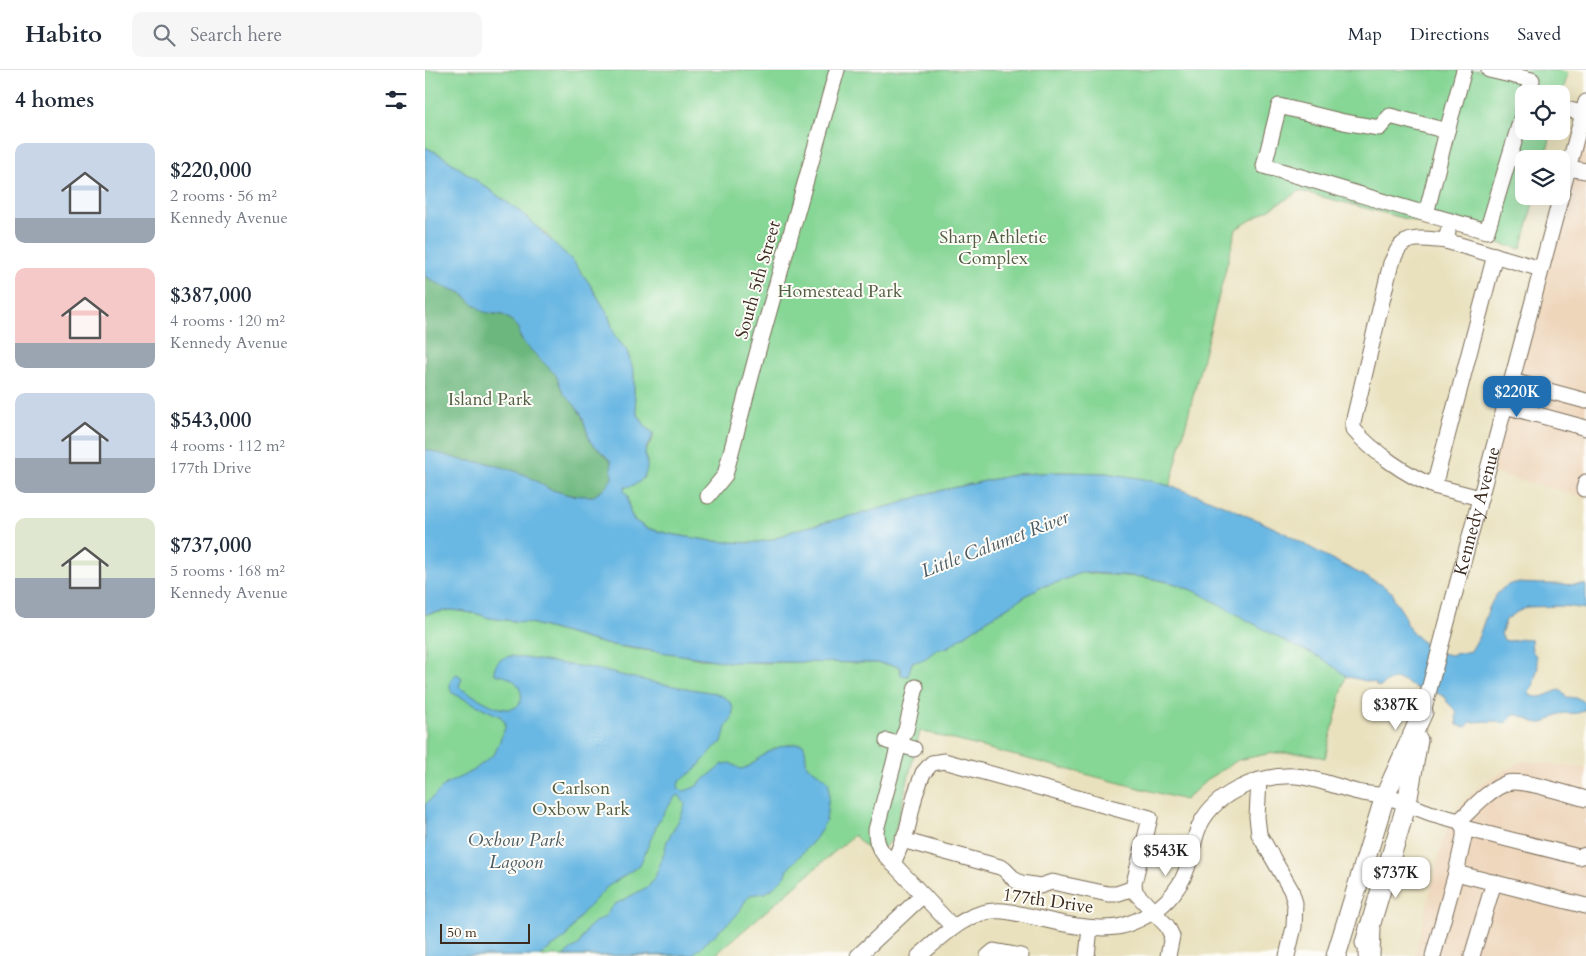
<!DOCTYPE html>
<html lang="en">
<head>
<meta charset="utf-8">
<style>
  body { margin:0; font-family:Cardo,serif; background:#f6f6f7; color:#1f2937; height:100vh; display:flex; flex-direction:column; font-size:19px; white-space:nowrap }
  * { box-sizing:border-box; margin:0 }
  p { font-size:16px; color:#747a83 }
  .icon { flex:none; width:28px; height:28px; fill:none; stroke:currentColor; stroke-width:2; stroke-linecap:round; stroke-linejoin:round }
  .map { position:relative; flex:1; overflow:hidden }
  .side { display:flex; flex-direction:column; background:#fff; width:425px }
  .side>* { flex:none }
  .fabs { position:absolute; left:1090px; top:15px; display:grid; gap:10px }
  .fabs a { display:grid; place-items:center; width:55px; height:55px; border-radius:10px; background:#fff; box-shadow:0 5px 20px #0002; font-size:25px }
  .scale { position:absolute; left:15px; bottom:12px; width:90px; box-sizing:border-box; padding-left:5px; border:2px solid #3b2a1e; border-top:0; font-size:14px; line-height:18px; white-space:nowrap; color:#3b2a1e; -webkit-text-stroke:4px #fdfcf7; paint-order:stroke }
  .price { position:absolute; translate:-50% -42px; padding:0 11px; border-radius:10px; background:#fff; color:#222; font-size:16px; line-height:32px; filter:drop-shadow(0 1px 2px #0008) }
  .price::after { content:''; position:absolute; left:50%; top:30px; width:15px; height:11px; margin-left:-8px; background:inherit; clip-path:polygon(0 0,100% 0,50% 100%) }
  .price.active { background:#1f6fb2; color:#fff }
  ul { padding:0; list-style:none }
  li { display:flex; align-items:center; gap:15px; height:125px; padding:0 15px }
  li span { display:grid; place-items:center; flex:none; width:140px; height:100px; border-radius:10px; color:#555 }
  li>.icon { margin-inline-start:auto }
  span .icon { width:60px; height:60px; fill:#fffc; stroke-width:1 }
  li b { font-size:21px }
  h2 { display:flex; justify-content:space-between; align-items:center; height:60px; padding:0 15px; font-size:21px }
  header { display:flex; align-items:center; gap:30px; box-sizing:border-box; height:70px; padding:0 25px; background:#fff; border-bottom:1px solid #e0e1e3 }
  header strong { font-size:24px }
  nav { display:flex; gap:28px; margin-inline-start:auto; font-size:18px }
  .search { width:350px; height:45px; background:#f6f6f7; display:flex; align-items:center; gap:12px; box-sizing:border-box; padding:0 18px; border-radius:10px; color:#747a83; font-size:19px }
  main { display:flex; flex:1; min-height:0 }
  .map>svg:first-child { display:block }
  .built { fill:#eed6bb }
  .green { fill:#86d695; stroke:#60805a }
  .forest { fill:#6cb77e; stroke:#54704e }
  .water { fill:#69b7e3; stroke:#527080 }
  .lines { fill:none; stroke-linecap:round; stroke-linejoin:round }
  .minor-casing { stroke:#786a56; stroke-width:17 }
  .major-casing { stroke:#786a56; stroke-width:21 }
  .highway-casing { stroke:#786a56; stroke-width:23 }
  .minor { stroke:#fff; stroke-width:15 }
  .major { stroke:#fff; stroke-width:19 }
  .highway { stroke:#fff; stroke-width:21 }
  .labels { text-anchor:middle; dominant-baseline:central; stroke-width:4; stroke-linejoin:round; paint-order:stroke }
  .park-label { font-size:18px; fill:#525e42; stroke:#fdfcf7 }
  .street-label { font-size:18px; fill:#3b2a1e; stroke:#fdfcf7 }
  .water-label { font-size:19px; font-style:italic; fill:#4b5b63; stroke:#fdfcf7 }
</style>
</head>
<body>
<header>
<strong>Habito</strong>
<div class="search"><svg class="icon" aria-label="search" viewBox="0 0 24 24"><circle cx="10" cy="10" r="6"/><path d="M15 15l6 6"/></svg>Search here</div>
<nav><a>Map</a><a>Directions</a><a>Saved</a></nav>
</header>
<main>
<section class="side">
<h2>4 homes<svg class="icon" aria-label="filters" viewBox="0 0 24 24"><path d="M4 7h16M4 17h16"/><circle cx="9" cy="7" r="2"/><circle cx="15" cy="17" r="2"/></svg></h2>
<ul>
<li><span style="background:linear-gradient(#c9d6e8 75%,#9aa5b1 0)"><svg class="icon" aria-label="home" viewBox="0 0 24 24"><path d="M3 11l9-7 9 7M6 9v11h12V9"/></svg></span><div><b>$220,000</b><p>2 rooms · 56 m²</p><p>Kennedy Avenue</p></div></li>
<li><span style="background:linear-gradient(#f6c9c9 75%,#9aa5b1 0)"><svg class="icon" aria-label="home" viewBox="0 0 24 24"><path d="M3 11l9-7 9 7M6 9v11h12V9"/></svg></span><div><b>$387,000</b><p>4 rooms · 120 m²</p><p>Kennedy Avenue</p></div></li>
<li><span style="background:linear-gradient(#c9d6e8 65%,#9aa5b1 0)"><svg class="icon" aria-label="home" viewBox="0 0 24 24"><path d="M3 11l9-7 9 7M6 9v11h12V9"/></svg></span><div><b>$543,000</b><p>4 rooms · 112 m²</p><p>177th Drive</p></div></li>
<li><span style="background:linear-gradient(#dfe7d0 60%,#9aa5b1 0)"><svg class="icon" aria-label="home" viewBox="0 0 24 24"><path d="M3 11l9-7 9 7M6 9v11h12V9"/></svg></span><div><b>$737,000</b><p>5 rooms · 168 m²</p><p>Kennedy Avenue</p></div></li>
</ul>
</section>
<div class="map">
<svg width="1161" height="886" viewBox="0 0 1161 886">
  <rect width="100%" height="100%" fill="#fdfcf7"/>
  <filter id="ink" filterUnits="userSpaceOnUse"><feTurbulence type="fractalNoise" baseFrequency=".02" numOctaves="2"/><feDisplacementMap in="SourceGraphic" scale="10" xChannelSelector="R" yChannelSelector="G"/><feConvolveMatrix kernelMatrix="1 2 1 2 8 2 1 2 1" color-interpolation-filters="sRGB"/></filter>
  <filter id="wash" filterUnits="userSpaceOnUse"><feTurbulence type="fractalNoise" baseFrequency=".0096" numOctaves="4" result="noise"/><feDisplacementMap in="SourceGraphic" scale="20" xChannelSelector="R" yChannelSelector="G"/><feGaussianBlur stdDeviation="1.12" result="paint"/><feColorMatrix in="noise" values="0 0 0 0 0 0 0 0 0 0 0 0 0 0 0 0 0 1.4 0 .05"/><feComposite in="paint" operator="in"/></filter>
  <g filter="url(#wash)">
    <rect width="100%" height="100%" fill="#e9e1be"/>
    <!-- built -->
    <g class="built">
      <polygon points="1161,43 1161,420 1159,427 1066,402"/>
      <polygon points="1097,691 1161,698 1161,886 990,886 1017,773 1028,744 1056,714"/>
    </g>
    <!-- green -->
    <g class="green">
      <polygon points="0,0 1134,0 1143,3 1136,28 1136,24 1099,24 1099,61 1127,61 1120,89 1099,89 1099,126 1110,126 1096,179 875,121 811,159 745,416 719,409 681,403 636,402 593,404 504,423 473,434 370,460 347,470 325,473 287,471 245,464 221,458 209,450 205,442 203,426 198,421 200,417 209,415 222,391 220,382 228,368 228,363 221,357 212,343 209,322 209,303 202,281 190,266 183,244 164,213 121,164 97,143 16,85 0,77"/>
      <polygon points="655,503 719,507 748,513 772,522 793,533 880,581 895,587 921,605 900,688 878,683 847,683 813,690 784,708 760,730 495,661 468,769 449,786 429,765 289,886 0,886 0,544 28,540 53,544 64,548 105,553 180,574 211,579 250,583 275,589 342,593 358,592 452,593 473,596 476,598 475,602 486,596 487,592 511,580 523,577 532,571 562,550 615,517 634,512"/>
    </g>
    <!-- forest -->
    <polygon class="forest" points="0,206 17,216 37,223 47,233 68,244 78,245 87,251 95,258 95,268 100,274 131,305 138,323 149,334 157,346 165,371 186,391 187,409 182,416 169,426 159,426 144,425 124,419 103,406 87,400 62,393 36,390 0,379"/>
    <!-- water -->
    <g class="water">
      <path d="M0,77L16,85L97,143L149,192L164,213L183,244L190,266L202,281L209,303V322L212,343L221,357L228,363C228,370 221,375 220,382C220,385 222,390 222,394C223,407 213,416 200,417L199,421L203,426L205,442L209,450L221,458L245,464L287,471L325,473L347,470L370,460L473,434L504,423L593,404L636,402L681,403L719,409L745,416L783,429L808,439L822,446L830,449L854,460L897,484L957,515L968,523L969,529L980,546L981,554L988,563L1006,580L1025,585L1046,581C1049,575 1053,570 1055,563C1062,545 1067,518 1089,513L1161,515V539L1138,536L1103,537L1092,542L1081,550L1076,564L1079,570C1089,573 1096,567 1106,569L1107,581L1111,586L1113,597L1108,616L1104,620L1105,625C1115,631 1125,622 1135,620L1142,627C1150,628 1157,627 1161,635L1159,641C1148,646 1141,641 1132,645C1126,647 1123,654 1115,653C1105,653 1099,644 1089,645L1082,652L1076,653L1070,651L1046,652L1041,657L1032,655L1031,645L1032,642L1022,632L1021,628C1011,620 998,622 987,616C980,613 987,615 981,612C972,607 961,609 956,617L951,616V613L923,607L895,587L863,573L772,522L748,513L719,507L667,503H655L634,512L615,517L562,550L532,571L523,577L511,580L501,588L494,591L487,592L483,606L476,605V598L473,596L452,593L358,592H304L180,574L105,553L64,548L53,544L28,540L0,544V379L36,390L62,393L87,400L103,406L124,419L144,425L159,426H169L182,416L187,408L186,391L165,371L157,346L149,334L138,323L131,305L100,274L95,267L94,258L87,251L78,245L59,242L47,233L37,223L17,216L0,206Z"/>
      <path d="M86,586L166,598L231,613L290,623L299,627L306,633L308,639L307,648L301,657L297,672L290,677L270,700L255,711L253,715L254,719L259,721L270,717L298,694L305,693L316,699C324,697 327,694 333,689C347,678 360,673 378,674C382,682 380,688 382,696L400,708L404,714V724L401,751L391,768L363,799L361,805L347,819L340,823L325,825L321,830L311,846L267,885L138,886L154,874L162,859L170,852L180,847L184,840L190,834L202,828L224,816L230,807L239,783L242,771L256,746L260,734L254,725L249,728L233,752L215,795L182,817L156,845L140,868L114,886H0V735L21,714L48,701L70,683L80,658V652L76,647L27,623C23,617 25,607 32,604L35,606L37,609L34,616L38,620C52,626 68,640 84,639C99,638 99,622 91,613C85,607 78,606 70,604L69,599C73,590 76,588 86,586Z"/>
    </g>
  </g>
  <g filter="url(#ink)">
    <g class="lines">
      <defs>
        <g id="minor">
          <polyline points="1064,0 1107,10 1103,24"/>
          <polyline points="1136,38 1158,43"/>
          <polyline points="1022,61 1039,0"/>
          <polyline points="1143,98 1161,101"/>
          <polyline points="1136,125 1161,32"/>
          <path d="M1001,144L1022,61L965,46L954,58L919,52L854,36L839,96C914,118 987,141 1062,161L1099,39"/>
          <polyline points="1023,162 1021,171 1116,199"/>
          <polyline points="1087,311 1161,331"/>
          <polyline points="1080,336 1161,358"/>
          <path d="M1009,416C982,406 947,381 928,359V353L966,193C969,188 971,182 974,178C983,164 1007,170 1021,171"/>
          <polyline points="1159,419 1161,412"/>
          <polyline points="283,426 300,405 332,284 412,0"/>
          <polyline points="1055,428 1009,416 1070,185"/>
          <path d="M491,617L481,660L474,674L451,760C451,769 452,775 458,783L528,857"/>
          <path id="s1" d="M998,642L1136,126"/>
          <polyline points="462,671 489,679"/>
          <polyline points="834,710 832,747 834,764 866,820 870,833 869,857 862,886"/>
          <path d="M1034,751C1048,738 1063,720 1082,713C1095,708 1146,725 1161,729"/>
          <polyline points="1039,758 1154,787 1161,785"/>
          <polyline points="477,770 575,797 579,799 590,810 596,813 615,816 627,812 683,824 691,824 709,818"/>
          <polyline points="468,794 482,760 490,725 498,703 507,693 519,691 725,748 709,813 710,822 742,856 747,866 743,886"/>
          <polyline points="1031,803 1161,836"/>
          <polyline points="433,886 498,825"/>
          <path d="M494,886C518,866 544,838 578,841C603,844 627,853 652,856C665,858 685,859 697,856C719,849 740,837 752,818C764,802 766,781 772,762C785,724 834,704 871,706C885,707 901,713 915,717C924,720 934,723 944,724C950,725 957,725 963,727C977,731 991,738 1005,743C1014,746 1024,748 1034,751L1039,758V767L1031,803L1008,886"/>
          <polyline points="563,886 569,881 596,886"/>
          <polyline points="662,886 665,858"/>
          <polyline points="1047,886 1069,812"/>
        </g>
        <g id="major">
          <polyline points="940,873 982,733 993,670"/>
          <polyline points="911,886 960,726 998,642"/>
        </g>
        <polyline id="highway" points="944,886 945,858"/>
      </defs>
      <!-- minor casing -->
      <use href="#minor" class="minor-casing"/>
      <!-- major casing -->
      <use href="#major" class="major-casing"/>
      <!-- highway casing -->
      <use href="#highway" class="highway-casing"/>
      <!-- minor -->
      <use href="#minor" class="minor"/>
      <!-- major -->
      <use href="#major" class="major"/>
      <!-- highway -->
      <use href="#highway" class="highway"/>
    </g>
  </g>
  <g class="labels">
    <!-- park labels -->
    <g class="park-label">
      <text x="568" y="167">Sharp Athletic<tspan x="568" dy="21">Complex</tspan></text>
      <text x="415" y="221">Homestead Park</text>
      <text x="65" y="329">Island Park</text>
      <text x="156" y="718">Carlson<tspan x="156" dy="21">Oxbow Park</tspan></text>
    </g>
    <!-- street labels -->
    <g class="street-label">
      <text transform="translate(333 210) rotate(-74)">South 5th Street</text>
      <text stroke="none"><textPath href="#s1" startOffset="208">Kennedy Avenue</textPath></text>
      <text transform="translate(623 831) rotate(8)">177th Drive</text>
    </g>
    <!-- water labels -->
    <g class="water-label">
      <text transform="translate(570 474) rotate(-21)">Little Calumet River</text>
      <text x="91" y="770">Oxbow Park<tspan x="91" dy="22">Lagoon</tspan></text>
    </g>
  </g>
</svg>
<div class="fabs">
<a><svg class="icon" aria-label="locate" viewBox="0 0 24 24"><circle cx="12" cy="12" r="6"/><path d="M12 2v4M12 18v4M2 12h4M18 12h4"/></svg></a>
<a><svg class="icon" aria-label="layers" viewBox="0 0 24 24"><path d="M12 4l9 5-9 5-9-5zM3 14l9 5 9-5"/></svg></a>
</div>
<div class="scale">50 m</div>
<b class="price active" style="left:1092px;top:348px">$220K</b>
<b class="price" style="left:971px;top:661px">$387K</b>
<b class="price" style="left:741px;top:807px">$543K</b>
<b class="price" style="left:971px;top:829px">$737K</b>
</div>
</main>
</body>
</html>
